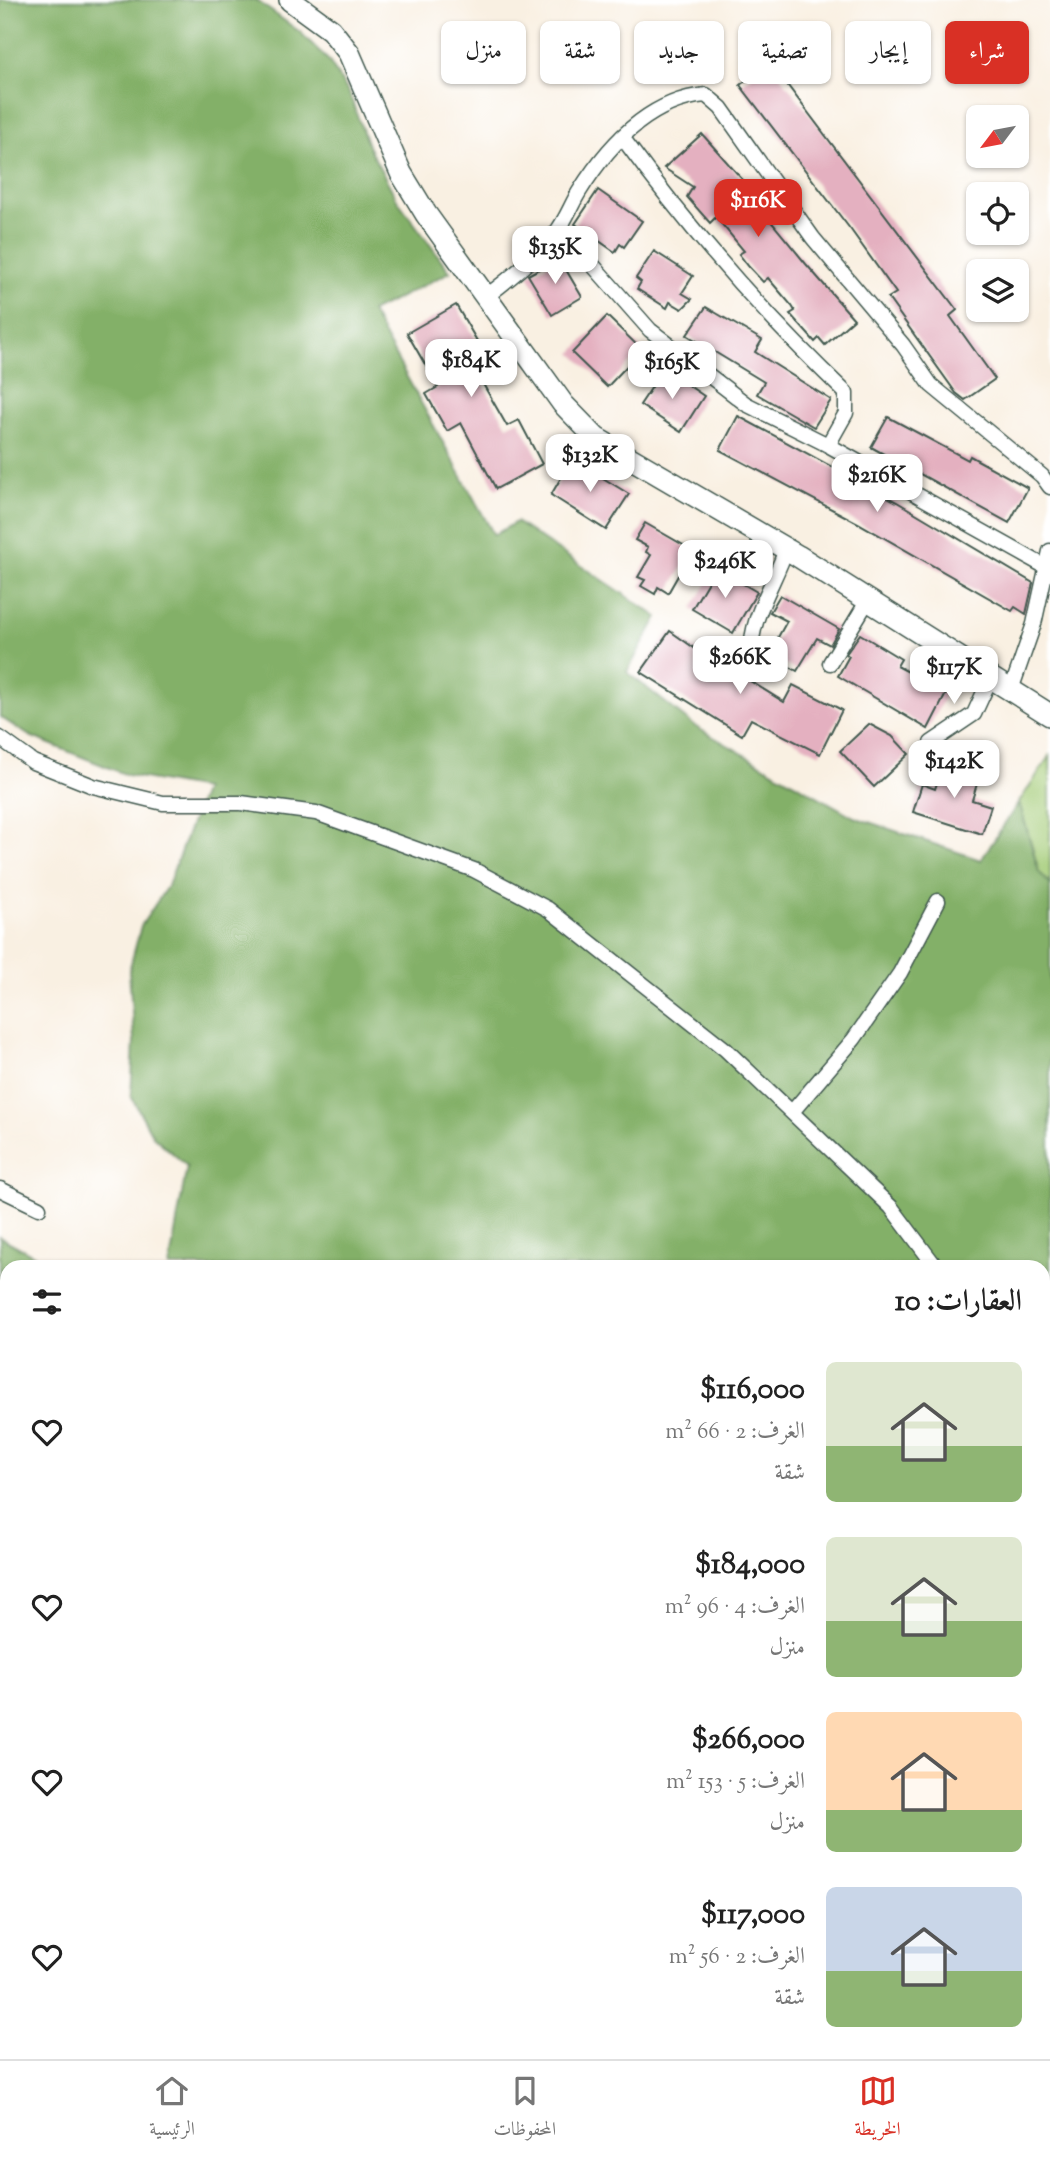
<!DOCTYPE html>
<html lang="ar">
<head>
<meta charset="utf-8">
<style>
  body { margin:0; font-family:"Sorts Mill Goudy",Amiri,serif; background:#f6f6f6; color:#222; direction:rtl; height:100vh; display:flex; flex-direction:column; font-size:26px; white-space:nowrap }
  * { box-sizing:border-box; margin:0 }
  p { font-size:23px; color:#767676 }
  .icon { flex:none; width:38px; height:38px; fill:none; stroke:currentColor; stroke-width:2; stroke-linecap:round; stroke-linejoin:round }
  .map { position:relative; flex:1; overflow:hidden; direction:ltr }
  .details { position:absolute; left:0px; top:1260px; width:1050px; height:800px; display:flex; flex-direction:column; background:#fff; border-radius:21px 21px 0 0; box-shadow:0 2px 5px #0004; direction:rtl }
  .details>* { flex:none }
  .hud { position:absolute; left:21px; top:21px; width:1008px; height:63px; direction:rtl; display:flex; gap:14px }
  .needle { width:46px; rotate:238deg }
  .buttons { position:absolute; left:966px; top:105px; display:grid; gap:14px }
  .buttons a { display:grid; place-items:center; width:63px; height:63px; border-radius:10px; background:#fff; box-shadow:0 2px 5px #0004; font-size:35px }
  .price { position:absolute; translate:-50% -60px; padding:0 16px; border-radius:14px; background:#fff; color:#222; font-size:23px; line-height:46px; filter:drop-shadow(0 2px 4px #0008) }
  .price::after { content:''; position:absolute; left:50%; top:42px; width:21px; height:16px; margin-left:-10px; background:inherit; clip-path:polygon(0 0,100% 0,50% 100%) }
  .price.selected { background:#d93025; color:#fff }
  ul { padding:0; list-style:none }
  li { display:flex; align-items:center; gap:21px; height:175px; padding:0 28px }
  li span { display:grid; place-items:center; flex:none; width:196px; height:140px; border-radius:10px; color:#555 }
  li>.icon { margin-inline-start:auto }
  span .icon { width:84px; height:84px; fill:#fffc; stroke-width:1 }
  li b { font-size:30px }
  h2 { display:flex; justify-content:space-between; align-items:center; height:84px; padding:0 28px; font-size:30px }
  .chip { padding:0 24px; border-radius:10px; background:#fff; box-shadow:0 2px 5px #0004; font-size:24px; line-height:63px }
  .chip.selected { background:#d93025; color:#fff }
  .tab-bar { display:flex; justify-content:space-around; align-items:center; height:98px; border-top:2px solid #e0e0e0; background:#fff; font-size:19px; color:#767676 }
  .tab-bar a { display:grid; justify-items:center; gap:4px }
  .tab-bar .selected { color:#d93025 }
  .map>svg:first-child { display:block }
  .green { fill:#a4cc78; stroke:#628456; stroke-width:2 }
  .forest { fill:#83b068; stroke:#51764e; stroke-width:2 }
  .building { fill:#e4b0c0 }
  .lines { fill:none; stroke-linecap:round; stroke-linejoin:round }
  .street-casing { stroke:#40584e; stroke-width:17 }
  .secondary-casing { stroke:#40584e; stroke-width:24 }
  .street { stroke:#fff; stroke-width:14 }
  .secondary { stroke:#fff; stroke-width:21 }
</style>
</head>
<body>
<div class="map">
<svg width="1050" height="2059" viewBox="0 0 1050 2059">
  <rect width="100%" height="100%" fill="#fff"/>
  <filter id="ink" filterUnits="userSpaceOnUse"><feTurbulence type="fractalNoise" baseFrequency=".0143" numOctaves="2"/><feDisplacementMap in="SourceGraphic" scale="14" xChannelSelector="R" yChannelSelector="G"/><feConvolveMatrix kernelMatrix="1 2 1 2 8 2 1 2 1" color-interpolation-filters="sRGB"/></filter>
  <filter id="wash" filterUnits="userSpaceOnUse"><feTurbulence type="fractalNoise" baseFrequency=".00686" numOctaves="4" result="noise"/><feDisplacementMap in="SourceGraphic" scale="28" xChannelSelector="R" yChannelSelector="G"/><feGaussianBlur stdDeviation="1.57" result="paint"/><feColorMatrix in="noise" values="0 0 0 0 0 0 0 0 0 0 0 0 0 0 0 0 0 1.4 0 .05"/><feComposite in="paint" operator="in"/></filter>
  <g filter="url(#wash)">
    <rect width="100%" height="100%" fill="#f9f0e2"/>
    <!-- green -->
    <g class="green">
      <polygon points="1050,756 1050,884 1039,872 1019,802"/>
      <polygon points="815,2053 953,2053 951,2059 807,2059"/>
    </g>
    <!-- forest -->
    <g class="forest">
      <polygon points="0,0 256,0 300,32 328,60 349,93 369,148 398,201 450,272 371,312 494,535 516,522 658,617 627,672 696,727 854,817 981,860 1019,802 1039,872 1050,884 1050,1624 1043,1630 1043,1267 169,1267 187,1166 153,1136 131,1096 134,1041 129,971 141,926 168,885 204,789 127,775 30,736 0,717"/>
      <polygon points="0,1237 55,1267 7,1267 7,1426 0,1423"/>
      <polygon points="0,1468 7,1471 7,1987 0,1992"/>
      <polygon points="7,2053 254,2053 268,2059 0,2059"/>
      <polygon points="376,2053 375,2053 815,2053 807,2059 384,2059"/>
    </g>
    <g id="blocks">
      <!-- building -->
      <g class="building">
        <polygon points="770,62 957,310 950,316 995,379 965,400 956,393 888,298 896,293 851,230 740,85"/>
        <polygon points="702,134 750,188 746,191 806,264 854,319 825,345 819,338 815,342 790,314 795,311 792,306 768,278 763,282 749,267 739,254 744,251 716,217 710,223 687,197 693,187 664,168"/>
        <polygon points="598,190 642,221 624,247 620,244 615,252 575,224"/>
        <polygon points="654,251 693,276 682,293 692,299 682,309 670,302 667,308 637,289 641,282 636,278"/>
        <polygon points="559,258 582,297 552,315 528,275"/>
        <polygon points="456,305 477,341 463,349 507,426 519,420 542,464 496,489 461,423 447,431 426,394 438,387 407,333"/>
        <polygon points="706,307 762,340 755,352 831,400 814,427 757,394 764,382 687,335"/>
        <polygon points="607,316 642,350 607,387 572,353"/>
        <polygon points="664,369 704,396 681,432 640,405"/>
        <polygon points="738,416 897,502 1033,583 1026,614 1015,607 1012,611 858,523 720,450"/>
        <polygon points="888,417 968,460 970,456 1028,488 1009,523 871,447"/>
        <polygon points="572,459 629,494 606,530 551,495"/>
        <polygon points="645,523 704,557 696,572 684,565 668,593 658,587 655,594 641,586 645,580 638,577 651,555 646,552 648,547 635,540"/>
        <polygon points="716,568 757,592 733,633 692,609"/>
        <polygon points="780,595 839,629 830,645 817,638 797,671 774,658 777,652 772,648 787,621 770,612"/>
        <polygon points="670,631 727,671 729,668 784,702 793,685 842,710 820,754 751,719 742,735 641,672"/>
        <polygon points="860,634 901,659 897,666 947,692 928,729 838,676 849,656 846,654"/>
        <polygon points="869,724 892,736 909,754 874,787 840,751"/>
        <polygon points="944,762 980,774 972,800 991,806 982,834 913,812 922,784 935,789"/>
      </g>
    </g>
  </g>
  <g filter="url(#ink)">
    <use href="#blocks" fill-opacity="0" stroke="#40584e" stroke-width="2"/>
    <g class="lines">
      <defs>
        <g id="street">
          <path d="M622,137C689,229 764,315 846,393V413L828,445"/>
          <polyline points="556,233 583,254 650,330 746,404 828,445 1046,567"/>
          <path d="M484,298C507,281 537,256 555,234C565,222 571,205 579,192C608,145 649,100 706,95L721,108L813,238L903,345L931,385L1042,476L1050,487"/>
          <path d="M752,658C747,622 775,583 786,549"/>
          <polyline points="830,663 868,600"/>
          <polyline points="1011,690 1034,624 1050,551"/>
          <polyline points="0,738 33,762 93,786 163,803 241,803 316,813 474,870 548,909 725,1049 891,1207 936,1267"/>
          <polyline points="931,743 974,714 991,677"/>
          <polyline points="792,1112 854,1039 900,973 938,901"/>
          <polyline points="0,1189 39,1208"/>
          <polyline points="0,1458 7,1462"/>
          <polyline points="1043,1589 1050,1601"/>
          <polyline points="1043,1772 1050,1782"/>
        </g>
        <polyline id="secondary" points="290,0 331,30 349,53 401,173 426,214 563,404 596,438 798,556 1050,715"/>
      </defs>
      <!-- street casing -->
      <use href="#street" class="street-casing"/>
      <!-- secondary casing -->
      <use href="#secondary" class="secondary-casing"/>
      <!-- street -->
      <use href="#street" class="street"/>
      <!-- secondary -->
      <use href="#secondary" class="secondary"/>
    </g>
  </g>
</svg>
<div class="buttons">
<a><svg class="needle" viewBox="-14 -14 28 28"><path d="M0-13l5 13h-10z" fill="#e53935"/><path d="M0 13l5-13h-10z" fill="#767676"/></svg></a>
<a><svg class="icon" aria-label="locate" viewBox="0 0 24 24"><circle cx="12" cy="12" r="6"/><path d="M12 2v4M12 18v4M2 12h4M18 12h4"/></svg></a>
<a><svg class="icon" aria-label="layers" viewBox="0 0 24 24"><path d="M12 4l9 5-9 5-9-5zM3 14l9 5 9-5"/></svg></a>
</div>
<b class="price selected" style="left:758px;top:239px">$116K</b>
<b class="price" style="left:555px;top:286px">$135K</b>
<b class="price" style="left:471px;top:399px">$184K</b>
<b class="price" style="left:672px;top:401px">$165K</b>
<b class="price" style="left:590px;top:494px">$132K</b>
<b class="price" style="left:877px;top:514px">$216K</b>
<b class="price" style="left:725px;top:600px">$246K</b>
<b class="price" style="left:740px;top:696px">$266K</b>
<b class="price" style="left:954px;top:706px">$117K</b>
<b class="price" style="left:954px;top:800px">$142K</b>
<div class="hud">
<a class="chip selected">شراء</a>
<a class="chip">إيجار</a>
<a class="chip">تصفية</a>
<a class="chip">جديد</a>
<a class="chip">شقة</a>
<a class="chip">منزل</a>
</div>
<section class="details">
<h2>العقارات: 10<svg class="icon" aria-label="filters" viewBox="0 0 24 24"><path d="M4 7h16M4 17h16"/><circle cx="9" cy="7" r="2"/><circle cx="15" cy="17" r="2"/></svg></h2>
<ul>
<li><span style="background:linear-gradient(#dfe7d0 60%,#8fb573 0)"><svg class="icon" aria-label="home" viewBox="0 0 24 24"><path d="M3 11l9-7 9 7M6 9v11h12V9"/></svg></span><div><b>$116,000</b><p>الغرف: 2 · 66 m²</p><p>شقة</p></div><svg class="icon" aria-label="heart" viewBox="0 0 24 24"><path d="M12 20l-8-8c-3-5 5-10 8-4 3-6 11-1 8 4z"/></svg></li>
<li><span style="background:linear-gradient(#dfe7d0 60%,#8fb573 0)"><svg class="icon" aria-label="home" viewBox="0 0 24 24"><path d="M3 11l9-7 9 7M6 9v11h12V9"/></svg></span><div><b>$184,000</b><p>الغرف: 4 · 96 m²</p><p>منزل</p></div><svg class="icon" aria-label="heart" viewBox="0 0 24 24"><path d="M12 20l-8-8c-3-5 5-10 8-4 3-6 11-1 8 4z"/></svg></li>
<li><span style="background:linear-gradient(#ffd9b3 70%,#8fb573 0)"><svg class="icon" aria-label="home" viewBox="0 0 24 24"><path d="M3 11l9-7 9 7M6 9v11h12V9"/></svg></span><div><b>$266,000</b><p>الغرف: 5 · 153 m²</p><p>منزل</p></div><svg class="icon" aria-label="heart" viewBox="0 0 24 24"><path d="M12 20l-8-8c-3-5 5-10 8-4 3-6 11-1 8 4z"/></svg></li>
<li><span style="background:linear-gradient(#c9d6e8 60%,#8fb573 0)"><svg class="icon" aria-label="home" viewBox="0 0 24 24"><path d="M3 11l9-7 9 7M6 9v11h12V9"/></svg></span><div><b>$117,000</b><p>الغرف: 2 · 56 m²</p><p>شقة</p></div><svg class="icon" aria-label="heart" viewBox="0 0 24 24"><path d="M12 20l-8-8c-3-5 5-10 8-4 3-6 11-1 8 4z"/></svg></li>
</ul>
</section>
</div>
<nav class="tab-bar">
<a class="selected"><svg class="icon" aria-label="map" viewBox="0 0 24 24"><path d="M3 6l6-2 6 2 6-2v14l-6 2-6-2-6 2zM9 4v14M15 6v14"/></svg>الخريطة</a>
<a><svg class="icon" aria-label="saved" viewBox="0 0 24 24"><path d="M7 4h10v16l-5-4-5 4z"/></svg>المحفوظات</a>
<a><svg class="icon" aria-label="home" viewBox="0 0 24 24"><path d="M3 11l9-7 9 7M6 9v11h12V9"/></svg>الرئيسية</a>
</nav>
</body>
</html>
